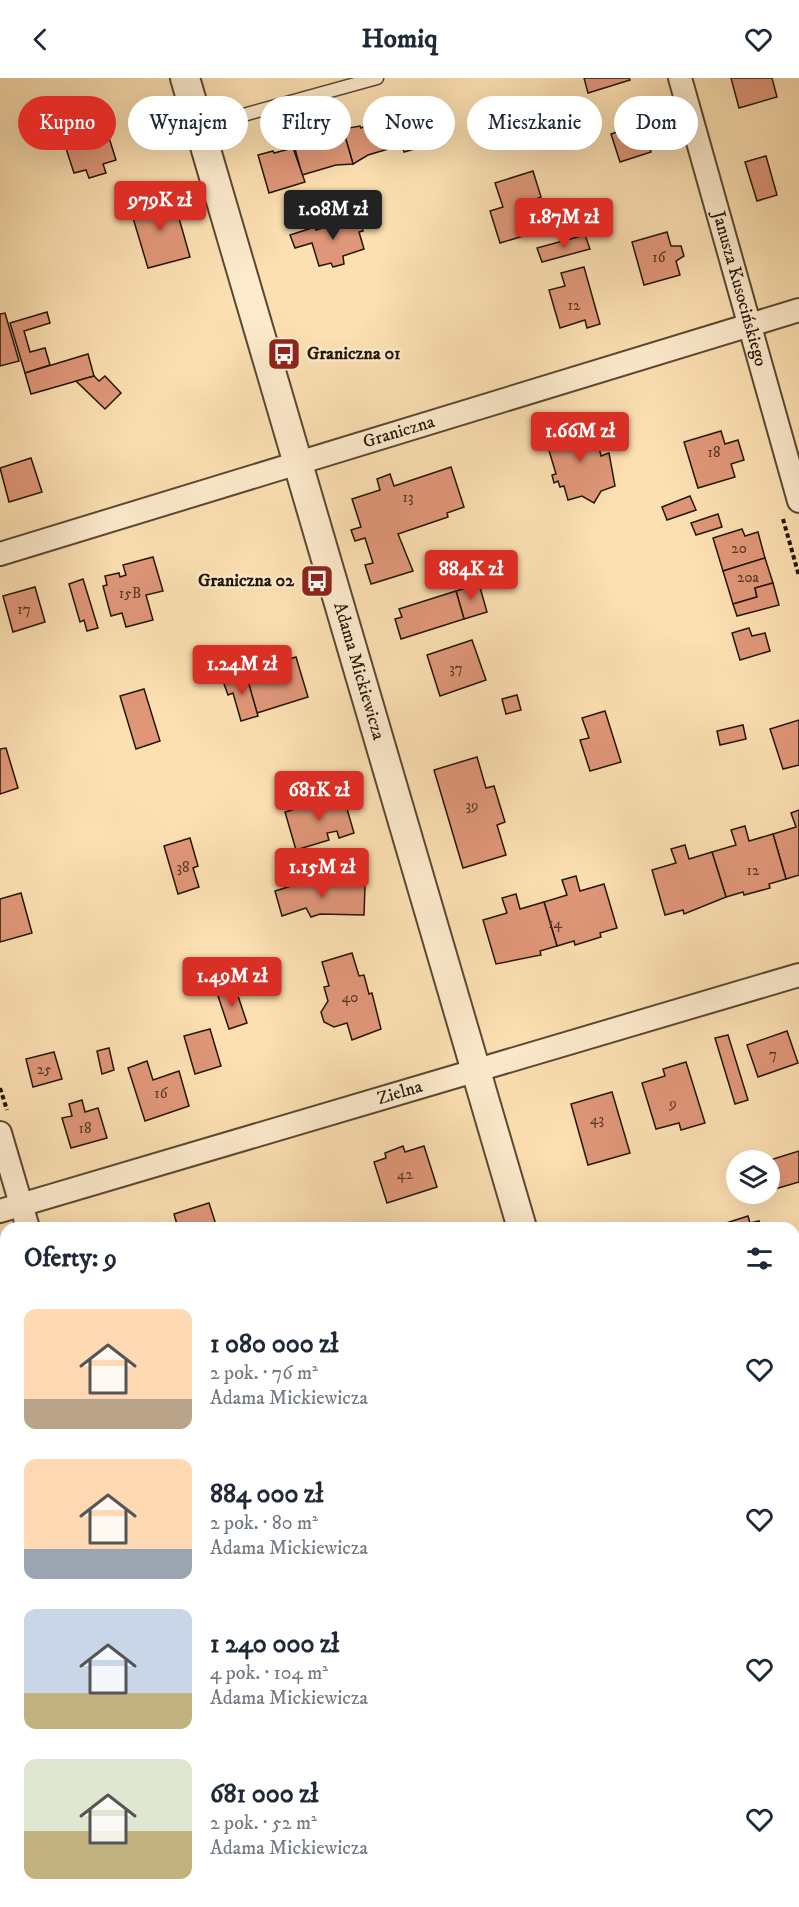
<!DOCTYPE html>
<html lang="pl">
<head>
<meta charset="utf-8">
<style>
  body { margin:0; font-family:"IM FELL DW Pica",serif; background:#f6f6f7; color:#1f2937; height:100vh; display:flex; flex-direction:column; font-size:22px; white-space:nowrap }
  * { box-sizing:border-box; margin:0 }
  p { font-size:20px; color:#747a83 }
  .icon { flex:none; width:33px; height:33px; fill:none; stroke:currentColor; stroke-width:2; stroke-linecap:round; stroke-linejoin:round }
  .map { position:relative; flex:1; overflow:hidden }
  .panel { position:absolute; left:0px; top:1144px; width:800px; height:686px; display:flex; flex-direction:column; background:#fff; border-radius:18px 18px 0 0; box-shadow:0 6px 24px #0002 }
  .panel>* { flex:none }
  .banner { position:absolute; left:18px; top:18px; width:764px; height:54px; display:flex; gap:12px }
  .controls { position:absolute; left:726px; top:1072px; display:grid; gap:12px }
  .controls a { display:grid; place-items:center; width:54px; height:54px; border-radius:50%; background:#fff; box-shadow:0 6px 24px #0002; font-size:30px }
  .price { position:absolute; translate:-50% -51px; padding:0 14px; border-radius:6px; background:#d93025; color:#fff; font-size:20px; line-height:39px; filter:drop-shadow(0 2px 3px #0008) }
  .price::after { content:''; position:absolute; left:50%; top:36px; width:18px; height:14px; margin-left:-9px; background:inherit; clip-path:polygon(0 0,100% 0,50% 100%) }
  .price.current { background:#222; color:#fff }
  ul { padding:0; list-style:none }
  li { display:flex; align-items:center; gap:18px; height:150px; padding:0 24px }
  li span { display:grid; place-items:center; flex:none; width:168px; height:120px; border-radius:12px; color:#555 }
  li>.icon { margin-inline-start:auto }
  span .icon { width:72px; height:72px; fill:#fffc; stroke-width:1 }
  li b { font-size:26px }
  h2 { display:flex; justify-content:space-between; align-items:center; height:72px; padding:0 24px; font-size:26px }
  .tag { padding:0 21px; border-radius:27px; background:#fff; box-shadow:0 6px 24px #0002; font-size:21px; line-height:54px }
  .tag.current { background:#d93025; color:#fff }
  header { display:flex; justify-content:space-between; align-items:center; height:78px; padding:0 24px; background:#fff; font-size:27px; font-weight:700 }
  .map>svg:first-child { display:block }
  .building { fill:#e09779; stroke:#23170a; stroke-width:1.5 }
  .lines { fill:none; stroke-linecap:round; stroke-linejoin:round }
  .service-casing { stroke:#594934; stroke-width:15 }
  .minor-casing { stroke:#594934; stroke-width:26 }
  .tertiary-casing { stroke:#594934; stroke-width:32 }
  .path { stroke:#23170a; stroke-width:4; stroke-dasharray:4.5 3; stroke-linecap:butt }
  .service { stroke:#fdebcd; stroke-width:12 }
  .minor { stroke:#fdebcd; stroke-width:22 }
  .tertiary { stroke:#fdebcd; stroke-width:28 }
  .labels { text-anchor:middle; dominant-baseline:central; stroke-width:4.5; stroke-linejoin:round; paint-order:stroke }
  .number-label { font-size:15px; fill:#523726 }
  .street-label { font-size:18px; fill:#23170a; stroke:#fdebcd }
  .poi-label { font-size:18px; font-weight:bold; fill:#23170a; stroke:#fdebcd; text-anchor:start }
</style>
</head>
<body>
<header><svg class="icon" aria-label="back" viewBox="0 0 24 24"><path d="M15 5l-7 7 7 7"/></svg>Homiq<svg class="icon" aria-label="heart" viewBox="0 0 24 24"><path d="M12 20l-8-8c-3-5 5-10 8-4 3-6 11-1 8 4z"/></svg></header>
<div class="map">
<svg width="799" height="1829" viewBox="0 0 799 1829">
  <rect width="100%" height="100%" fill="#fce0b2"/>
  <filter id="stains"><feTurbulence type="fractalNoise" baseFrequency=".00333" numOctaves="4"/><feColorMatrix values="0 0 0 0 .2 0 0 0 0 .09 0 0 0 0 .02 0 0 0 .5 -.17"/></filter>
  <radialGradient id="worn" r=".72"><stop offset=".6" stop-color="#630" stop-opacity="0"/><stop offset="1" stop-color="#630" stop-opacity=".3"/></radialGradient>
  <!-- building -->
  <g class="building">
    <polygon points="584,0 629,0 630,2 588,15"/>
    <polygon points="731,0 772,0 777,19 739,30"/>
    <polygon points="424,27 435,65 404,74 393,36 396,38"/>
    <polygon points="393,36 402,67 368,77 353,86 343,51 360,48 361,50 378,43 378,45 393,40"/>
    <polygon points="86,44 88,52 105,47 116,82 103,86 106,95 89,100 86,92 74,95 60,52"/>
    <polygon points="642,46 651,74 620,84 611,56"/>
    <polygon points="343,51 353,86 336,87 302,97 294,67 296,69 311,65 312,61 313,64 328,59 328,57"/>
    <polygon points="292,67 305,104 269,115 258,77 273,73 274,75 293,70"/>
    <polygon points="766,78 777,117 757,123 745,84"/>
    <polygon points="533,93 541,119 531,123 540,153 500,165 490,133 503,129 495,105"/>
    <polygon points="173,119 190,179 148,190 130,130"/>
    <polygon points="358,135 363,153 359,154 364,171 343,178 344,186 333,189 331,185 319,188 312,165 295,170 290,157 315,149 316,152 342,144 340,141"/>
    <polygon points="667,154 671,168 681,168 684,178 676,183 680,197 644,207 632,164"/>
    <polygon points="585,157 590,171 542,184 537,170"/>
    <polygon points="584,189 600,246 587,250 585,242 560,250 549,212 565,208 561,195"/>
    <polygon points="47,234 50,245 24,253 30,274 45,270 50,287 25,295 10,245"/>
    <polygon points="5,235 19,283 0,288 0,236"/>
    <polygon points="88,276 94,298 31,316 25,295"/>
    <polygon points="94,298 99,303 105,298 121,315 105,331 76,303"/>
    <polygon points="593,344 601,378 609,375 615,408 601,413 594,425 582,418 568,422 564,408 560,409 558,403 554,405 552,397 556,396 545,359"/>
    <polygon points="721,353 725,366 738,362 744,382 731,386 735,399 698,410 684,364"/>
    <polygon points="31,380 42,414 9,424 0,390"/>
    <polygon points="451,389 464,429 447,435 448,439 398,456 413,493 371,506 365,487 373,485 365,460 355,463 351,452 361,449 352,421 380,412 377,401 390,396 394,408"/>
    <polygon points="690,418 696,432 667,442 662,429"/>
    <polygon points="718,436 722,449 696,457 691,445"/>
    <polygon points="742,451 745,458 758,454 765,480 723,493 713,460"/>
    <polygon points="153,479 163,513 146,517 153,542 126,549 122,535 111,538 103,508 107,507 105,498 119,495 120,499 126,497 123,487"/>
    <polygon points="765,480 773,505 755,510 757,519 733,526 723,493"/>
    <polygon points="83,501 98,550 87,553 84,542 80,544 69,506"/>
    <polygon points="773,505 779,527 737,538 733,526 757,519 755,510"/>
    <polygon points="479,506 487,534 464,541 456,513"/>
    <polygon points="35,509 45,544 13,554 3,518"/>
    <polygon points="456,513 464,541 401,561 395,541 402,539 399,531"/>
    <polygon points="749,550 752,558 765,555 770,573 740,582 732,555"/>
    <polygon points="472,562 486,602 440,618 427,577"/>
    <polygon points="296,579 308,619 257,635 245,594"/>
    <polygon points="246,596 258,638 241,643 233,615 228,617 223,603"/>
    <polygon points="144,611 160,663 136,671 120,618"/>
    <polygon points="517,617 521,632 506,636 502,621"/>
    <polygon points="605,633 621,684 590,693 580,662 589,660 582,640"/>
    <polygon points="799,642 799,687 783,691 770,651"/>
    <polygon points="743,647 746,661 720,667 717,653"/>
    <polygon points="6,670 18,710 0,716 0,671"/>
    <polygon points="477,679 486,710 494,708 505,744 497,747 506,777 463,790 434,692"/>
    <polygon points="343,717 354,755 339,760 337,753 327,755 329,762 296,772 285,734"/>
    <polygon points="799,732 799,797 786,801 773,756 796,749 791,735"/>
    <polygon points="745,748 749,763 773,756 786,801 769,806 770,810 744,817 743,814 726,819 712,774 736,767 731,752"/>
    <polygon points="190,760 198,788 193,790 199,809 178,816 164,768"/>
    <polygon points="685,767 689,781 712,774 726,819 684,836 683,832 665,837 652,792 676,785 671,771"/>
    <polygon points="576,798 580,813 604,806 617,850 600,855 601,859 575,867 574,863 557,868 544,824 567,817 562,802"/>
    <polygon points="317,800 320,807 365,808 364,837 320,836 311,839 306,830 282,838 275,813"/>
    <polygon points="21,815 32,855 0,864 0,821"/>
    <polygon points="516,816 520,831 544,824 557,868 540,873 541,877 496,886 483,842 507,835 502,820"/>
    <polygon points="352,875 359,898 364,897 369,916 372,915 381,951 352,962 347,945 334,949 324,944 321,934 328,923 324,909 329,908 322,884"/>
    <polygon points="235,909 247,945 229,951 217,915"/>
    <polygon points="210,951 221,988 195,996 184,958"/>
    <polygon points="787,953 798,985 758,999 747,967"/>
    <polygon points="728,957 748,1022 735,1026 715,960"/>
    <polygon points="109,970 114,992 102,996 97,973"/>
    <polygon points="54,974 62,1001 33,1009 26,981"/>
    <polygon points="147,983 153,1002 179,993 189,1028 145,1043 128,990"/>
    <polygon points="686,984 705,1045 681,1052 679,1045 656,1051 642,1005 665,998 663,991"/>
    <polygon points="612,1014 630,1075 588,1087 571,1026"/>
    <polygon points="82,1022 85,1034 98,1030 107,1060 71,1070 62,1040 72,1038 69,1026"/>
    <polygon points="403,1068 405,1074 424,1068 437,1109 387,1125 374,1084 386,1080 385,1075"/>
    <polygon points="799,1073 799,1104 775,1111 770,1083 767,1083"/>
    <polygon points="209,1125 217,1150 178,1150 174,1136"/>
    <polygon points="748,1138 750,1145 759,1143 761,1150 724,1150 723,1146"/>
    <polygon points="6,1331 6,1372 0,1374 0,1332"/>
    <polygon points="799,1548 799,1568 794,1570 794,1550"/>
    <polygon points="799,1611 799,1676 794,1678 794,1613"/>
    <polygon points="497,1824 529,1824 530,1829 499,1829"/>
    <polygon points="529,1824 565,1825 567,1829 530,1829"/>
  </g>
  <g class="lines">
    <defs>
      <polyline id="service" points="200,49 377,0"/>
      <g id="minor">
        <path id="s1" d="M680,0L799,423"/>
        <path id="s2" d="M0,476L799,232"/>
        <polyline points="0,1055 28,1150"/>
        <path id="s3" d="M0,1133L799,897"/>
        <polyline points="0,1802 6,1800"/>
        <polyline points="223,1824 225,1829"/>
        <polyline points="720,1829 728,1824"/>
      </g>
      <g id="tertiary">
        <path id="s4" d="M185,0L522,1150"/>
        <polyline points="794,1783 799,1780"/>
      </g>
    </defs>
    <!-- service casing -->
    <use href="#service" class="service-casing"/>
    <!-- minor casing -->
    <use href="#minor" class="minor-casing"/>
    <!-- tertiary casing -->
    <use href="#tertiary" class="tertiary-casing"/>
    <!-- path -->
    <g class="path">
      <polyline points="783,441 799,498"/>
      <polyline points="0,1010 7,1032"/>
      <polyline points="686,1829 691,1824"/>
      <polyline points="768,1829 770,1824"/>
    </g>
    <!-- service -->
    <use href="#service" class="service"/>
    <!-- minor -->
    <use href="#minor" class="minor"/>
    <!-- tertiary -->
    <use href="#tertiary" class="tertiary"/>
  </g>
  <!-- icons -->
  <defs>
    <symbol id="bus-square" viewBox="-11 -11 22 22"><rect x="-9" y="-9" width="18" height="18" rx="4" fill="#8f2418" stroke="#fdebcd"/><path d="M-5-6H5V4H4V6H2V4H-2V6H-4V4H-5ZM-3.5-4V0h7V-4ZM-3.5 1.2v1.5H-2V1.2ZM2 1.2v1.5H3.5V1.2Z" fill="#fff"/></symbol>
  </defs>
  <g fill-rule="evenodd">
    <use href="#bus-square" x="265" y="257" width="38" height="38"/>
    <use href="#bus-square" x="298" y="484" width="38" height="38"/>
  </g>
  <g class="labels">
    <!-- number labels -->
    <g class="number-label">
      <text x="659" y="179">16</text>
      <text x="574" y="227">12</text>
      <text x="714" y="374">18</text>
      <text x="408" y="419">13</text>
      <text x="739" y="470">20</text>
      <text x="748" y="499">20a</text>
      <text x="130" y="515">15B</text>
      <text x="24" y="531">17</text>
      <text x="456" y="590">37</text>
      <text x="472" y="727">39</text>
      <text x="183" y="789">38</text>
      <text x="753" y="792">12</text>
      <text x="555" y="845">14</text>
      <text x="350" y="919">40</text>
      <text x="773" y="976">7</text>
      <text x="44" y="991">25</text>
      <text x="161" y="1015">16</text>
      <text x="673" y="1025">9</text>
      <text x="597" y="1041">43</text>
      <text x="85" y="1050">18</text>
      <text x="405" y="1096">42</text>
    </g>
    <!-- street labels -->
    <g class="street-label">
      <text stroke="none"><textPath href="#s1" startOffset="219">Janusza Kusocińskiego</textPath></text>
      <text stroke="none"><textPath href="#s2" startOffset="417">Graniczna</textPath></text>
      <text stroke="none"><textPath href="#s4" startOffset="618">Adama Mickiewicza</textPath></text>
      <text stroke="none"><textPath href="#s3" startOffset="417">Zielna</textPath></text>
    </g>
    <!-- poi labels -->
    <g class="poi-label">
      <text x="307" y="276">Graniczna 01</text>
      <text x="294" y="503" text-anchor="end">Graniczna 02</text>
    </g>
  </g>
  <rect width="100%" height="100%" filter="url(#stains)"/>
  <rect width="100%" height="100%" fill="url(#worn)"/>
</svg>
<div class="controls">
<a><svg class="icon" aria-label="layers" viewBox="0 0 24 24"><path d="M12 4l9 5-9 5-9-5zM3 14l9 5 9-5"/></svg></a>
</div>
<b class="price" style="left:160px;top:154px">979K zł</b>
<b class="price current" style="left:333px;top:163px">1.08M zł</b>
<b class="price" style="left:564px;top:171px">1.87M zł</b>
<b class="price" style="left:580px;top:385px">1.66M zł</b>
<b class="price" style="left:471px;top:523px">884K zł</b>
<b class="price" style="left:242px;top:618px">1.24M zł</b>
<b class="price" style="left:319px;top:744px">681K zł</b>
<b class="price" style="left:322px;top:821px">1.15M zł</b>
<b class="price" style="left:232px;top:930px">1.49M zł</b>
<div class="banner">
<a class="tag current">Kupno</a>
<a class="tag">Wynajem</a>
<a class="tag">Filtry</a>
<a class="tag">Nowe</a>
<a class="tag">Mieszkanie</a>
<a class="tag">Dom</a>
</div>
<section class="panel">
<h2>Oferty: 9<svg class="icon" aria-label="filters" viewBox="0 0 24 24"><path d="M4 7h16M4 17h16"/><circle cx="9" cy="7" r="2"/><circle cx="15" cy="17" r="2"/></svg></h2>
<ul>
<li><span style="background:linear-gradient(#ffd9b3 75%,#b9a48a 0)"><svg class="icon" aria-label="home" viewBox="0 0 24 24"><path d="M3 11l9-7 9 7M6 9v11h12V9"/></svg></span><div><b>1 080 000 zł</b><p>2 pok. · 76 m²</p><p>Adama Mickiewicza</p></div><svg class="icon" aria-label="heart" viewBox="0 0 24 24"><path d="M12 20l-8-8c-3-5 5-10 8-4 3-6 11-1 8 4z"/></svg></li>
<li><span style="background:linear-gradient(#ffd9b3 75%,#9aa5b1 0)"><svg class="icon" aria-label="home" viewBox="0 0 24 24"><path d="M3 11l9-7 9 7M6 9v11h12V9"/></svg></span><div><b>884 000 zł</b><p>2 pok. · 80 m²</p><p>Adama Mickiewicza</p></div><svg class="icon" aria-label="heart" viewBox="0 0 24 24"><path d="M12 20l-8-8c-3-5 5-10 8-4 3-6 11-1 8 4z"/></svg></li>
<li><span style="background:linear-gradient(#c9d6e8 70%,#c2b280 0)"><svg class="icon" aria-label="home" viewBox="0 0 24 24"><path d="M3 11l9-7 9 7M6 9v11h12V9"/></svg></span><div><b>1 240 000 zł</b><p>4 pok. · 104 m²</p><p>Adama Mickiewicza</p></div><svg class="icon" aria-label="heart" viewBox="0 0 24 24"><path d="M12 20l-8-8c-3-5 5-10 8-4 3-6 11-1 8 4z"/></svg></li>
<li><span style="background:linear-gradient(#dfe7d0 60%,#c2b280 0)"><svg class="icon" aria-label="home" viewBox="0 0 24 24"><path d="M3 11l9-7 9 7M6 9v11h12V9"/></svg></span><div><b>681 000 zł</b><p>2 pok. · 52 m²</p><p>Adama Mickiewicza</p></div><svg class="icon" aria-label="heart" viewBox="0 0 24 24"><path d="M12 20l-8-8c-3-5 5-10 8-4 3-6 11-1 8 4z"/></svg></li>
</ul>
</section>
</div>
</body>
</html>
